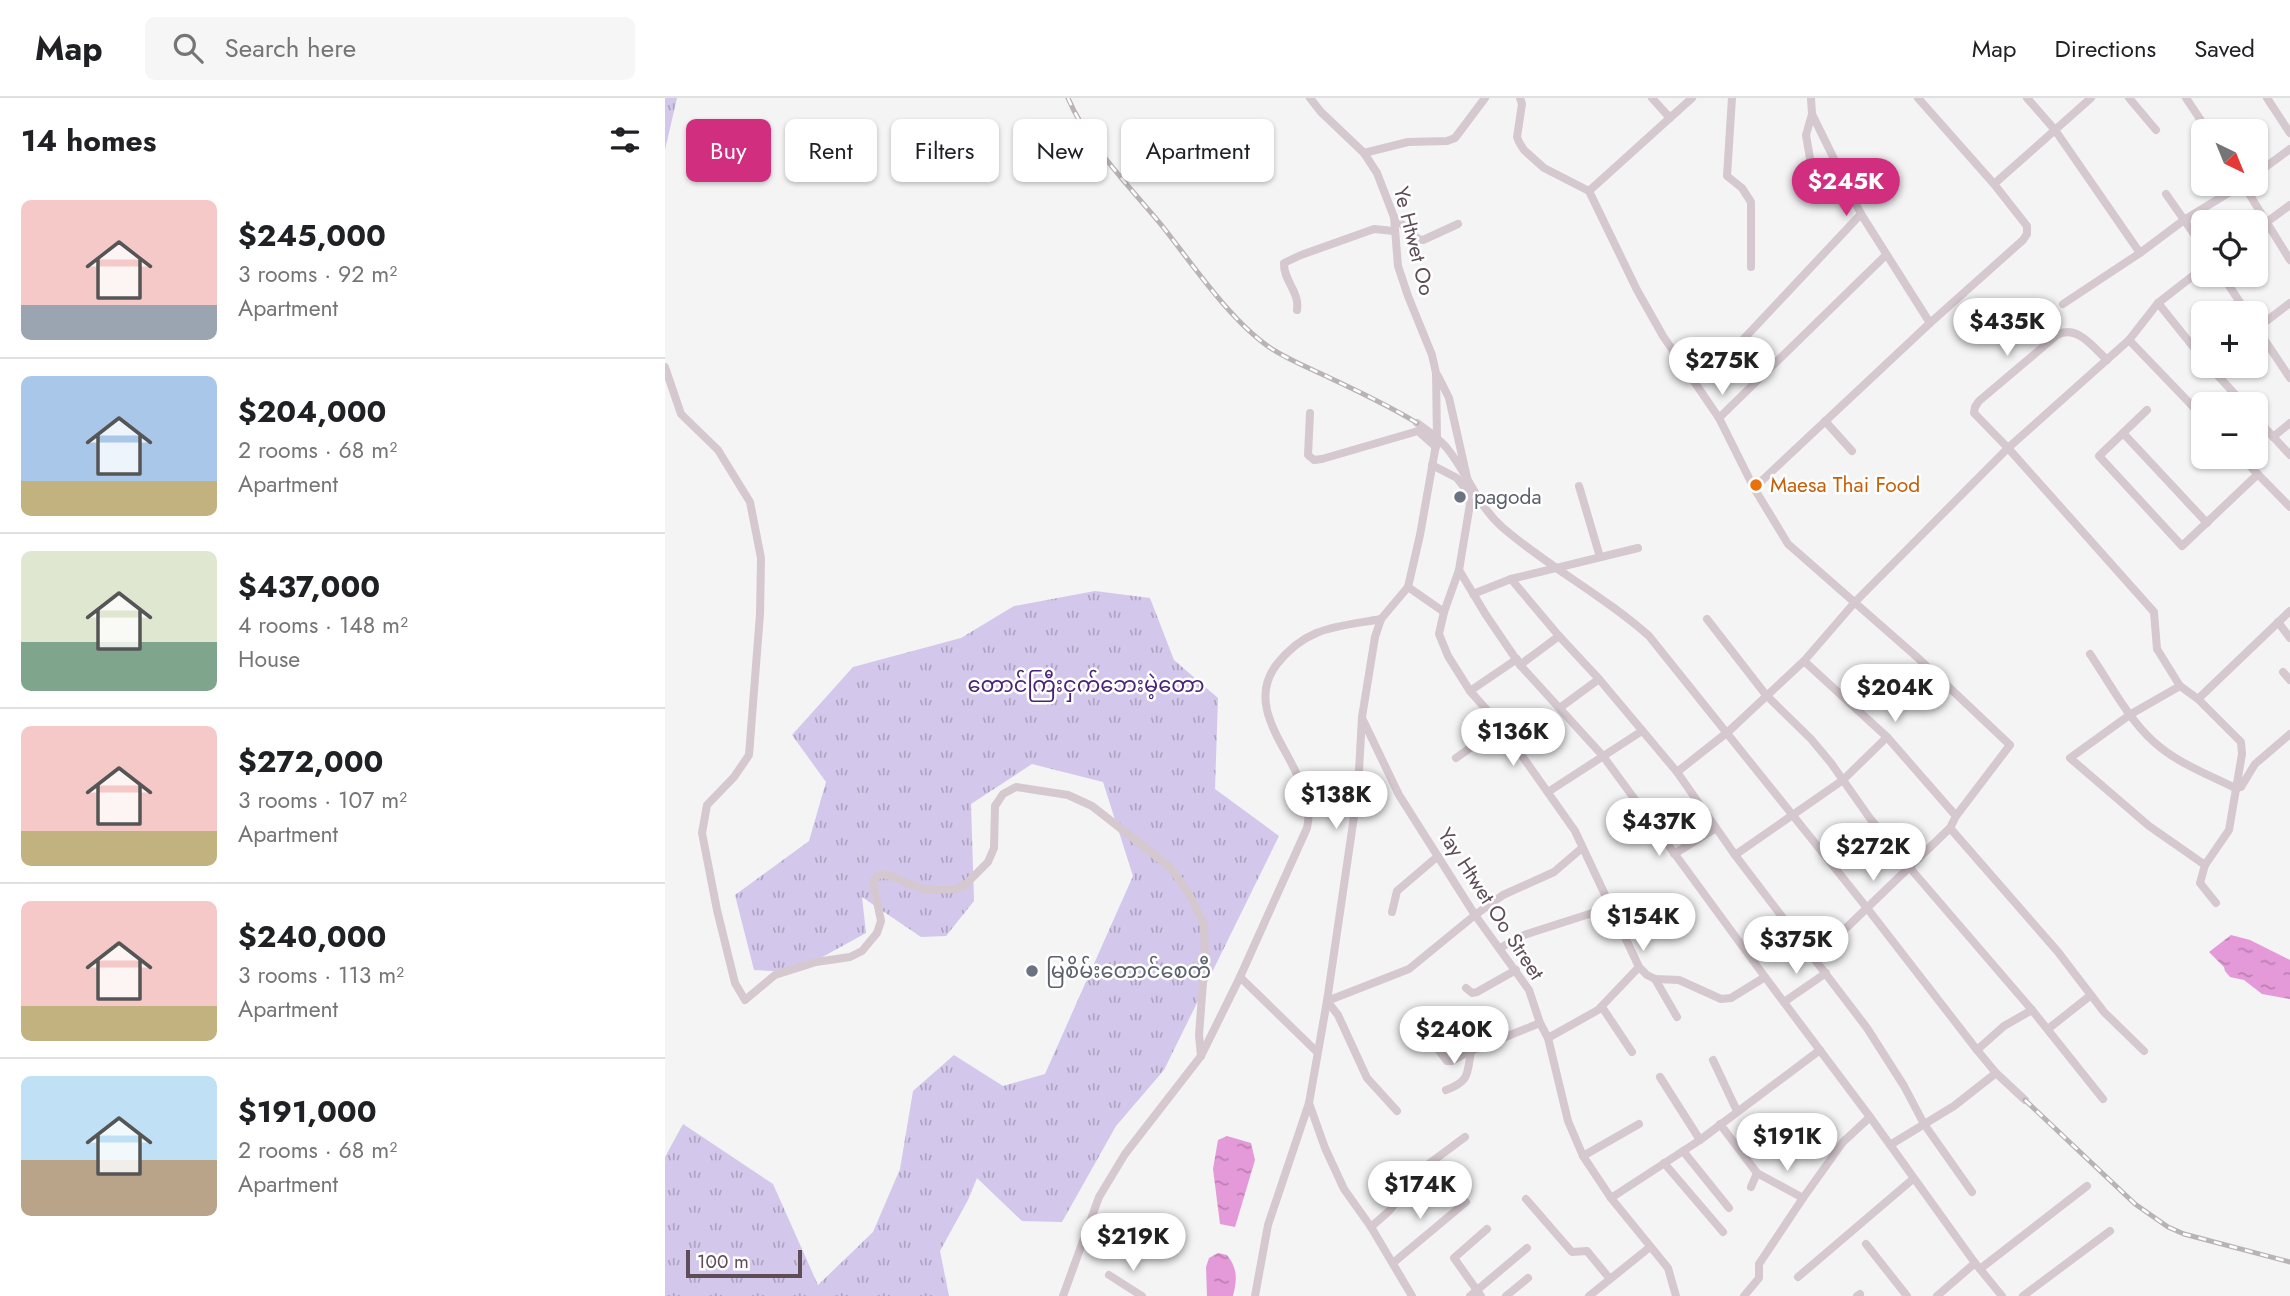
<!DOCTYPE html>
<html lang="en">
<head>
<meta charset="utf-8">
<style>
  body { margin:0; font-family:Jost,"Noto Sans Myanmar",sans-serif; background:#f6f6f6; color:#202124; height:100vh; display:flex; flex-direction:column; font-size:26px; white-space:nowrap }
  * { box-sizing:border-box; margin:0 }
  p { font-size:23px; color:#757577 }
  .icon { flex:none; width:38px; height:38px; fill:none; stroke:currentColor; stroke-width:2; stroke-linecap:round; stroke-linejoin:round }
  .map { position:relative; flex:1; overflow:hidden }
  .sheet { display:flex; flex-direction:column; background:#fff; width:665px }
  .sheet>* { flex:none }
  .banner { position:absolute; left:21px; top:21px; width:665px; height:63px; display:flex; gap:14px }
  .needle { width:46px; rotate:137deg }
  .controls { position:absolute; left:1526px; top:21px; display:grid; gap:14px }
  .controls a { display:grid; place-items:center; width:77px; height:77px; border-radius:10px; background:#fff; box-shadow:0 2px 5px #0004; font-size:35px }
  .scale { position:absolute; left:21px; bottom:18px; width:116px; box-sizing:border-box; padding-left:7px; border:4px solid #5e4c56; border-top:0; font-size:19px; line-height:24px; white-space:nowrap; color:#5e4c56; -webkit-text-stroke:5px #fff; paint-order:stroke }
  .price { position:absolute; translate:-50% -60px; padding:0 16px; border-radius:24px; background:#fff; color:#222; font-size:23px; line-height:46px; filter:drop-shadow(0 2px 4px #0008) }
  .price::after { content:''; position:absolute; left:50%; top:42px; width:21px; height:16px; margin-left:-10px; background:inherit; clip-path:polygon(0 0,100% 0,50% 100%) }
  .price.on { background:#d22e7f; color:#fff }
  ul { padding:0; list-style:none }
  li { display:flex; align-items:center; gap:21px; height:175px; padding:0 21px }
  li+li { border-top:2px solid #e0e0e0 }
  li span { display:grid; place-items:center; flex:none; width:196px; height:140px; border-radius:10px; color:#555 }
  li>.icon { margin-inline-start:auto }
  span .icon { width:84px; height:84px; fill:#fffc; stroke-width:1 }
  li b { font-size:30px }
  h2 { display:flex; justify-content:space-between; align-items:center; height:84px; padding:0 21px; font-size:30px }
  .chip { padding:0 24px; border-radius:10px; background:#fff; box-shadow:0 2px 5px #0004; font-size:24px; line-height:63px }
  .chip.on { background:#d22e7f; color:#fff }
  header { display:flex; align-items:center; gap:42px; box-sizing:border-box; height:98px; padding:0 35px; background:#fff; border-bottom:2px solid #e0e0e0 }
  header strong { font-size:33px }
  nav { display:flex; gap:38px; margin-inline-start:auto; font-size:24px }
  .search { width:490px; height:63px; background:#f6f6f6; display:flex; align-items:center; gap:18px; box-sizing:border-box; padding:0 24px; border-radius:10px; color:#757577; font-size:26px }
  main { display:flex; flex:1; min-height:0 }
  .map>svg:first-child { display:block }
  .grass { fill:url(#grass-tufts) }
  .water { fill:url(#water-ripples) }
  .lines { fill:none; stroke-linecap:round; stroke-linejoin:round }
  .minor { stroke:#d5c8cf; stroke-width:8 }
  .rail-casing { stroke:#bab3b6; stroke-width:5 }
  .rail { stroke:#fff; stroke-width:2.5; stroke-dasharray:8; stroke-linecap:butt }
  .food-dot { fill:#e8710a; stroke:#fff; stroke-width:2.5 }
  .worship-dot { fill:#6b7280; stroke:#fff; stroke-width:2.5 }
  .labels { text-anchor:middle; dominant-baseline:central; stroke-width:5; stroke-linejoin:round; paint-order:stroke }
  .street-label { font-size:21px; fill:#5e4c56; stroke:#fff }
  .food-label { font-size:21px; fill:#c56008; stroke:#fff; text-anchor:start }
  .worship-label { font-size:21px; fill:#5b616d; stroke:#fff; text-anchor:start }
  .park-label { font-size:21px; fill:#492279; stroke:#fff }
</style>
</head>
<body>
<header>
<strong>Map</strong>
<div class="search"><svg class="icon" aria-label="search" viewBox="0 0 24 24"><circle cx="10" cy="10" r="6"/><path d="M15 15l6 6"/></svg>Search here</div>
<nav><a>Map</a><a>Directions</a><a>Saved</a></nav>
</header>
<main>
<section class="sheet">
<h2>14 homes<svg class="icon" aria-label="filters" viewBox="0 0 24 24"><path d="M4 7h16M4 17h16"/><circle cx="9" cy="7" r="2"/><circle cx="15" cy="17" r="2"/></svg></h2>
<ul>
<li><span style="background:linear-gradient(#f6c9c9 75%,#9aa5b1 0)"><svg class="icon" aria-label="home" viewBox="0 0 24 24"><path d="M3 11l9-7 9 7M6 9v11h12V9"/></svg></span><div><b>$245,000</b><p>3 rooms · 92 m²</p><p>Apartment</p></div></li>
<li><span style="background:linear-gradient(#a9c7e8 75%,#c2b280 0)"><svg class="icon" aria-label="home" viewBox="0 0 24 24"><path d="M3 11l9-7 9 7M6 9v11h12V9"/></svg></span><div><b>$204,000</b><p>2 rooms · 68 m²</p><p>Apartment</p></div></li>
<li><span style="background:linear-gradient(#dfe7d0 65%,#7fa58c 0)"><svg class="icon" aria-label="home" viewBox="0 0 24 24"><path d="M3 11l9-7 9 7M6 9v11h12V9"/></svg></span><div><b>$437,000</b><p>4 rooms · 148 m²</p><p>House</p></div></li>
<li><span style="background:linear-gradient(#f6c9c9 75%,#c2b280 0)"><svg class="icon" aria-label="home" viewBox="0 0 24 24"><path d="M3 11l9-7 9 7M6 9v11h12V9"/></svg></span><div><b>$272,000</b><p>3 rooms · 107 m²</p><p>Apartment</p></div></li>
<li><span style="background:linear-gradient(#f6c9c9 75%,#c2b280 0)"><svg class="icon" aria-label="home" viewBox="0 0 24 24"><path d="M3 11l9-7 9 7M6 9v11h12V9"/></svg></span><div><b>$240,000</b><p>3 rooms · 113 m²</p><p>Apartment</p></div></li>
<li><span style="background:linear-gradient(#bfe0f5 60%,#b9a48a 0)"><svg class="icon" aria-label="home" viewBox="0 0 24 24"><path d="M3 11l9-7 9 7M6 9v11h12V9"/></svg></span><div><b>$191,000</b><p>2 rooms · 68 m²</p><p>Apartment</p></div></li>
</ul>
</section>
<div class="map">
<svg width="1625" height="1198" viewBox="0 0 1625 1198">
  <defs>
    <pattern id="grass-tufts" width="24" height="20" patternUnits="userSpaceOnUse" patternTransform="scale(1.75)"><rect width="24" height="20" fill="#d3c7ec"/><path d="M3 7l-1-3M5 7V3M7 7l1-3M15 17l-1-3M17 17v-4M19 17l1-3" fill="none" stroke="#aea4c2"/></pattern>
    <pattern id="water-ripples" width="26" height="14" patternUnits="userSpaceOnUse" patternTransform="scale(1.75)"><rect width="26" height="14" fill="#e499d8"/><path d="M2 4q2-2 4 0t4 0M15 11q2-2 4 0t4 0" fill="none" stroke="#bc7fb2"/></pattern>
  </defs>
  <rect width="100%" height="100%" fill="#f3f4f3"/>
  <!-- grass -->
  <g class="grass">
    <polygon points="0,0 12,0 0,52"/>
    <polygon points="430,493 485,500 509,562 553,600 550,691 614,738 499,972 451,1028 397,1124 357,1123 312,1080 303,1102 275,1153 284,1198 0,1198 0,1059 18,1026 108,1086 153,1187 208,1134 235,1071 248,993 289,957 338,988 380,976 468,778 438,684 367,666 306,706 309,803 281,838 256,839 197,799 201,835 130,874 89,872 70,797 144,743 161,684 127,637 188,569 296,540 349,508"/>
  </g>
  <!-- water -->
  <g class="water">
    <polygon points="1566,837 1585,842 1625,862 1625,901 1597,896 1579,882 1565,879 1560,873 1559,869 1544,854"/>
    <polygon points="562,1038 586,1045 590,1062 570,1129 555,1126 548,1071 553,1042"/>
    <path d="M553,1155L562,1157C573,1171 572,1181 568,1198H542L541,1169L544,1160Z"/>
  </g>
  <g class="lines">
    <!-- minor -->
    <g class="minor">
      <polyline points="855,0 857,6 852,39 854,44 859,52 879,70 924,93 972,192 998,238 1054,320 1089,390 1123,446 1253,560 1345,647 1291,718 1285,730 1393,854 1439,914 1479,953"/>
      <polyline points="987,0 1005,20"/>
      <polyline points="1067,0 1062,78 1077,90 1086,104 1086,169"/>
      <polyline points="1146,0 1147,16 1196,116 1265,225"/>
      <polyline points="1362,0 1390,32 1475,155"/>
      <polyline points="1464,0 1491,32"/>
      <polyline points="1521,0 1543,33"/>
      <polyline points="1602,0 1625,35"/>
      <polyline points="1147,16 1141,37 1150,90"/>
      <polyline points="699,55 743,44 782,43 790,40 820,0"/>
      <polyline points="1591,76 1625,51"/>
      <polyline points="1329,86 1426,0"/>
      <polyline points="1578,86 1625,162"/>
      <polyline points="924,93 1027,0"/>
      <polyline points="1501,96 1538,149"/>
      <polyline points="729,119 753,141 758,142 793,126"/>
      <polyline points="1591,132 1625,107"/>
      <polyline points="1557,177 1582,215"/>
      <polyline points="1493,205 1538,261"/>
      <polyline points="1398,206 1475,155 1519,122 1578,86"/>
      <path d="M632,212C635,194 618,182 619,165L636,157L709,131L729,133"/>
      <polyline points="1591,229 1625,280"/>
      <polyline points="1591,231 1625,205"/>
      <polyline points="1464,242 1538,319"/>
      <path d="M1442,262C1428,249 1412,226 1392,237L1314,303L1310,309L1309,315L1343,350L1489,514L1492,551L1515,588L1533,601L1576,644L1577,656L1564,732L1540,767L1535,785L1551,805"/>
      <polyline points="1544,268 1579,306"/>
      <polyline points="0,269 16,316 53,352 85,404 96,460 95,516 84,657 69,679 42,707 37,735 52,812 70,885 80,902 110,877 151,864 185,859 197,853 212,835 216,823 208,784 213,777 219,776 261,792 290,791 300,787 323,764 329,750 330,708 338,696 351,689 403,697 427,708 505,769 524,796 539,826 540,858 534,937 536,958"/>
      <polyline points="773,278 784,300 803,384 802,393 805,406 794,472 821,517 855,567 938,658 1100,879 1205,1019 1310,1165 1337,1198"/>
      <polyline points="1029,283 1072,248 1196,116"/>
      <polyline points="1482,312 1434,358 1517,448 1593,376"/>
      <polyline points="645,315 643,357 649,362 657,361 753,333 771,349"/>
      <polyline points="1054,320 1221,157"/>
      <polyline points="1591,320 1625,357"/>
      <polyline points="1160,323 1187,353"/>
      <path d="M752,325C762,332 773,340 781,349C802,374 812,407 837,429C883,469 938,497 984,538L1202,810L1312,952L1331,975L1360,1002"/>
      <polyline points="1458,335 1542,425"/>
      <polyline points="1608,339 1625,325"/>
      <polyline points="1576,359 1625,409"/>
      <polyline points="767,367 792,380 802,393"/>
      <polyline points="914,388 935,459"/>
      <polyline points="1089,390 1265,225 1358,142 1362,136 1362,128 1329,86 1253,0"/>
      <polyline points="794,472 779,514 774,536 783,558 805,593 836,628 910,733 974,869"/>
      <polyline points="846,481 894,538 934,581 1012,674 1070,757 1202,930 1239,988 1259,1026 1307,1094"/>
      <polyline points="743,489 779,514"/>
      <polyline points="808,496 846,481 973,450"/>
      <polyline points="1042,521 1101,597 1146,641 1166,665 1204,719 1245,770 1367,912 1438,1001"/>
      <polyline points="1613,524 1625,540"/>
      <path d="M1425,556C1444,584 1464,622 1489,644C1512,665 1542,676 1570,690L1576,689L1590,666L1625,636"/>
      <polyline points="1139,563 1222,639 1291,718"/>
      <polyline points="855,567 894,538"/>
      <polyline points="1618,574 1625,582"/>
      <polyline points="1515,588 1466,616 1405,660 1484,728 1540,767"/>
      <polyline points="805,593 852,561"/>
      <polyline points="1533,601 1625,513"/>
      <polyline points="896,609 934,581"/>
      <polyline points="698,622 734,697 810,817 864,892 875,925 883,940 903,1023 918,1058 946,1100 1003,1170 1011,1198"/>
      <polyline points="791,660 836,628"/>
      <polyline points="1012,674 1064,633 1139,563 1190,504 1343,350 1464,242 1493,205 1538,170"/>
      <polyline points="883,694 977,633"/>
      <polyline points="1009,756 1051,730"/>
      <polyline points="1070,757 1178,682 1222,639"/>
      <polyline points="727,814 732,793 773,758"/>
      <polyline points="835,850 859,837 946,809"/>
      <polyline points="1150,860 1285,730"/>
      <polyline points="575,879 652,954"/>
      <polyline points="990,881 1012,919"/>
      <polyline points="801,890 807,895 812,894 851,872"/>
      <polyline points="1119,904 1161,875"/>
      <polyline points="937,909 967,954"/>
      <polyline points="1383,931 1426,897"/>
      <polyline points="883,940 933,912 974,869 982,877 990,881 1014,882 1056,901 1066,900 1100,879"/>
      <polyline points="773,951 782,963 787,963 801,955 875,925"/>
      <polyline points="1312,952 1339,928 1367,912"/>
      <polyline points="1048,962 1072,1013"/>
      <polyline points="995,979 1035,1042"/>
      <path d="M781,992C805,983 802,976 806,953"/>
      <polyline points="644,1005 660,1050 679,1091 706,1129 747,1198"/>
      <polyline points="732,1013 702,980 673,917 662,903 744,871 810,817 838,797 889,774 917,750"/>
      <polyline points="1055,1026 1092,1075 1138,1100"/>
      <polyline points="1225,1047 1289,1008 1331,975"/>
      <polyline points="1018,1053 1064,1110"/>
      <polyline points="918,1058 974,1026"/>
      <polyline points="999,1065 1058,1134"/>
      <polyline points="1086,1089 1092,1075"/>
      <polyline points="946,1100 1035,1042 1155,952"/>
      <polyline points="861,1101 907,1154 922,1153 945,1181"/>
      <polyline points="706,1129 724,1113 761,1068 800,1039"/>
      <polyline points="1201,1146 1242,1198"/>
      <polyline points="728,1165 801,1104"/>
      <polyline points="1315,1171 1422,1088"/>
      <polyline points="444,1177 477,1198"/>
      <polyline points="1133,1179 1248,1081"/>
      <path d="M398,1198L434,1099L460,1056L536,958L575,879L642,730C656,673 570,620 612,566C642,528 672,529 716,521"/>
      <polyline points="590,1198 603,1127 644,1005 662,903 693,691 697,619 710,539 716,521 743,489 755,437 772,341 771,275 767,257 743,198 733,168 729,119 712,75 699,55 656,14 645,0"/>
      <polyline points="805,1198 862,1150"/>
      <polyline points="816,1198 789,1160 822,1131"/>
      <polyline points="841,1198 863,1180"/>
      <polyline points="924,1198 985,1149"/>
      <polyline points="1079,1198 1094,1180 1094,1166 1138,1100 1178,1044 1205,1019"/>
      <polyline points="1192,1198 1195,1196"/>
      <polyline points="1272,1198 1310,1165"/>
      <polyline points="1358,1198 1445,1133"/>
    </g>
    <defs>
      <g id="rail">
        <path d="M403,0C423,47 466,90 498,129C528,167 565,222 604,249C622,261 642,269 661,278C692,293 723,307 752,325"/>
        <polyline points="1360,1002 1470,1106 1503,1129 1519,1136 1625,1164"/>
      </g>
    </defs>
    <!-- rail casing -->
    <use href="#rail" class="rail-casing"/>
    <!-- rail -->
    <use href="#rail" class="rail"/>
  </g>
  <!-- markers -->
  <circle class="food-dot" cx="1091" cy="387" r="7"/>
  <g class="worship-dot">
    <circle cx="795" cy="399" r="7"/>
    <circle cx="367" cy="873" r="7"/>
  </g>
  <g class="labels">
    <!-- street labels -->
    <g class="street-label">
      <text transform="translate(749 143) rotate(76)">Ye Htwet Oo</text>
      <text transform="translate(826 806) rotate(57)">Yay Htwet Oo Street</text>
    </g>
    <!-- food labels -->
    <g class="food-label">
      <text x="1105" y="387">Maesa Thai Food</text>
    </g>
    <!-- worship labels -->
    <g class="worship-label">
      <text x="809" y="399">pagoda</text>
      <text x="381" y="873">မြစိမ်းတောင်စေတီ</text>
    </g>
    <!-- park labels -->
    <g class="park-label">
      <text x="421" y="587">တောင်ကြီးငှက်ဘေးမဲ့တော</text>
    </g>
  </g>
</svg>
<div class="controls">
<a><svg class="needle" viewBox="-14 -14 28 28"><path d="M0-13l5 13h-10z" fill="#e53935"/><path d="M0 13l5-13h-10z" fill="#757577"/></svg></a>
<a><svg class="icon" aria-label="locate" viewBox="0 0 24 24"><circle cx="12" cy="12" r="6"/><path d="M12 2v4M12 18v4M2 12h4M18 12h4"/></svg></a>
<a>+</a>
<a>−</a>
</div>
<div class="scale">100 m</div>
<b class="price on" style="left:1181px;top:120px">$245K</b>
<b class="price" style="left:1342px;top:260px">$435K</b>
<b class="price" style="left:1057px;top:299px">$275K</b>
<b class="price" style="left:1230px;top:626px">$204K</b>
<b class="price" style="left:848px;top:670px">$136K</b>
<b class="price" style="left:671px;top:733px">$138K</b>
<b class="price" style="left:994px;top:760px">$437K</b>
<b class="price" style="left:1208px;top:785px">$272K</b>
<b class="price" style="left:978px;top:855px">$154K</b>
<b class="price" style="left:1131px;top:878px">$375K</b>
<b class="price" style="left:789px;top:968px">$240K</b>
<b class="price" style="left:1122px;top:1075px">$191K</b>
<b class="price" style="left:755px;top:1123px">$174K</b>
<b class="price" style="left:468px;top:1175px">$219K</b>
<div class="banner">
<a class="chip on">Buy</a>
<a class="chip">Rent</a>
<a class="chip">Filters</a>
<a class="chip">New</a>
<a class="chip">Apartment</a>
</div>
</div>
</main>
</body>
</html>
